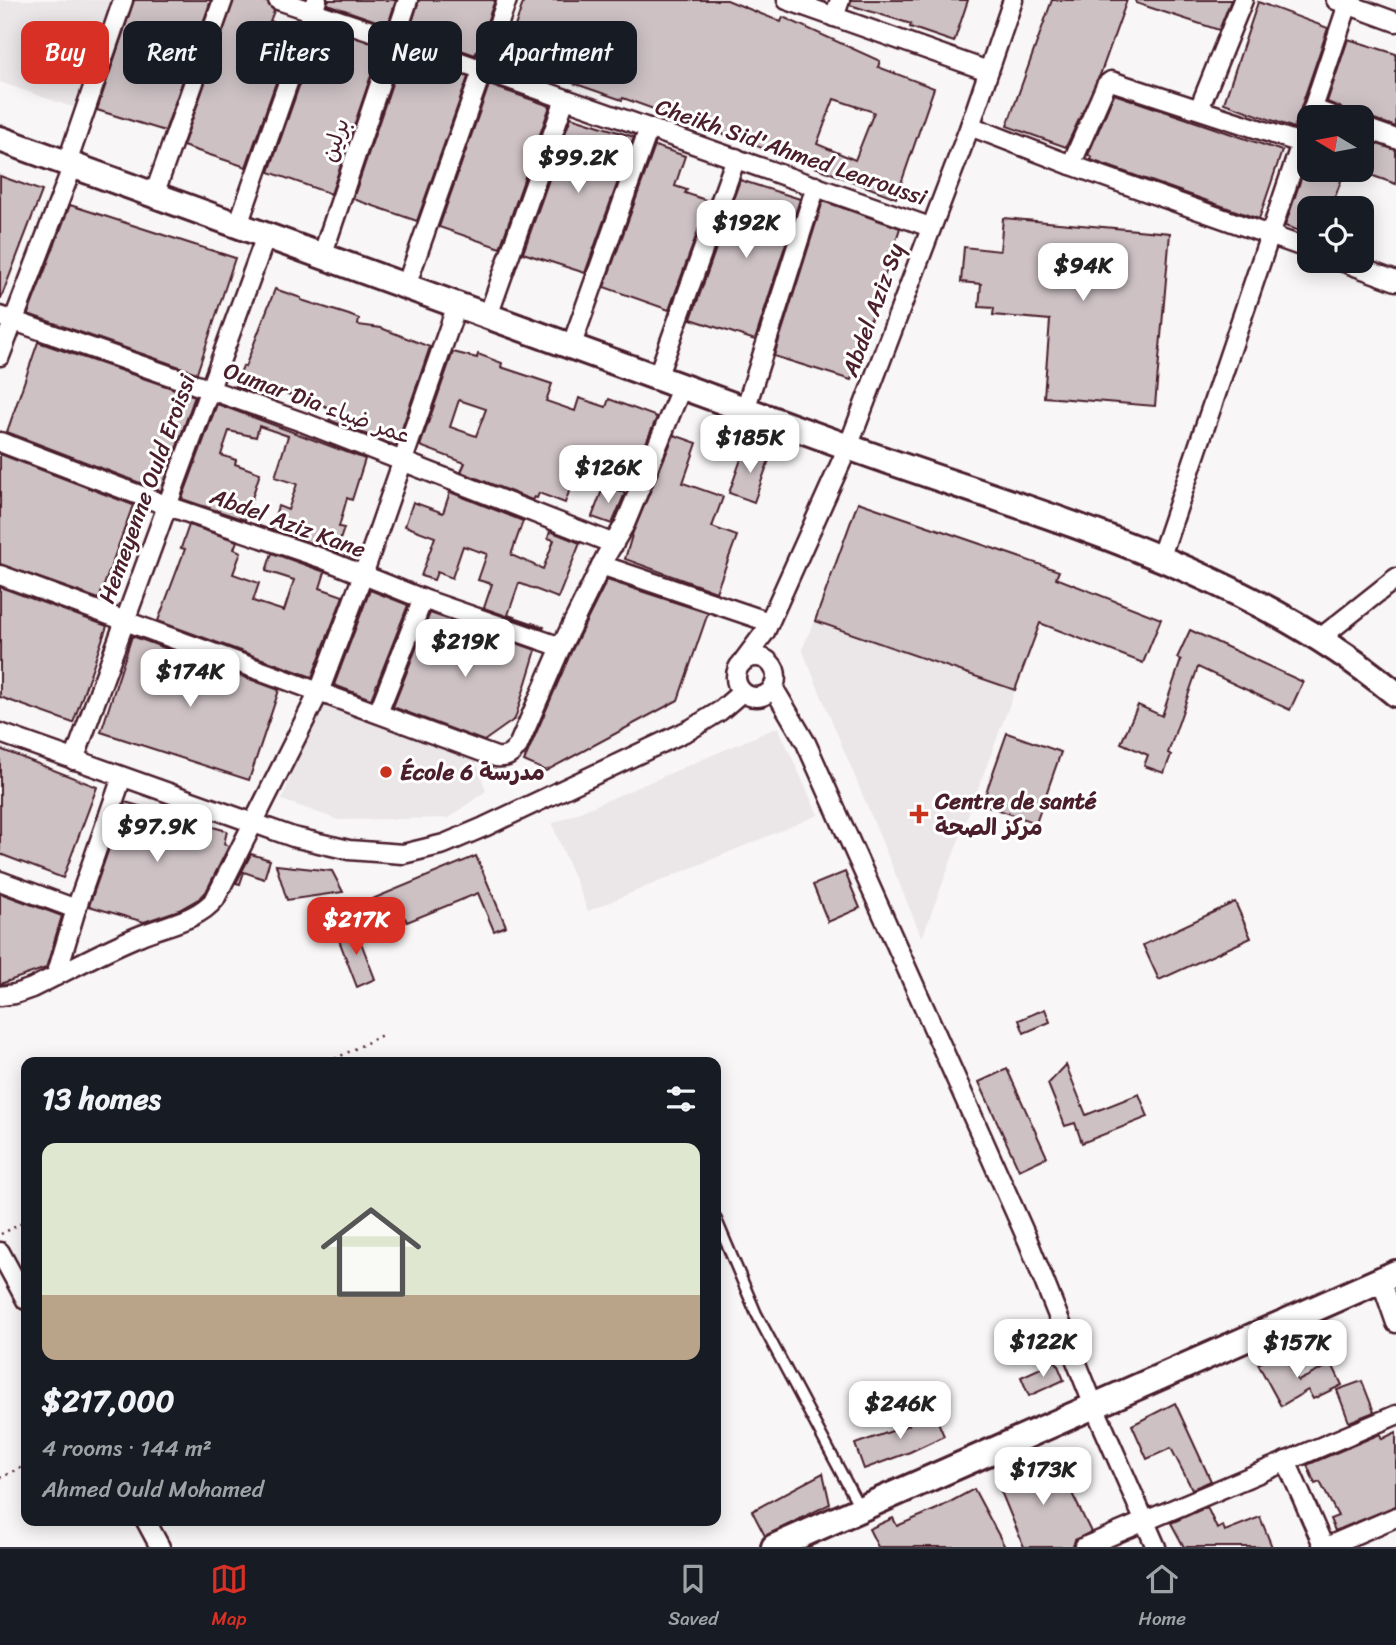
<!DOCTYPE html>
<html lang="en">
<head>
<meta charset="utf-8">
<style>
  body { margin:0; font-family:Sriracha,"Playpen Sans Arabic",sans-serif; background:#20242c; color:#f1f3f6; height:100vh; display:flex; flex-direction:column; font-size:26px; white-space:nowrap }
  * { box-sizing:border-box; margin:0 }
  p { font-size:23px; color:#9ea1a6 }
  .icon { flex:none; width:38px; height:38px; fill:none; stroke:currentColor; stroke-width:2; stroke-linecap:round; stroke-linejoin:round }
  .map { position:relative; flex:1; overflow:hidden }
  .details { position:absolute; left:21px; top:1057px; width:700px; height:469px; display:flex; flex-direction:column; background:#171b24; border-radius:14px; box-shadow:0 4px 18px #0003 }
  .details>* { flex:none }
  .top-card { position:absolute; left:21px; top:21px; width:700px; height:63px; display:flex; gap:14px }
  .needle { width:46px; rotate:280deg }
  .tools { position:absolute; left:1297px; top:105px; display:grid; gap:14px }
  .tools a { display:grid; place-items:center; width:77px; height:77px; border-radius:14px; background:#171b24; box-shadow:0 4px 18px #0003; font-size:35px }
  .price { position:absolute; translate:-50% -60px; padding:0 16px; border-radius:14px; background:#fff; color:#222; font-size:23px; line-height:46px; filter:drop-shadow(0 2px 4px #0008) }
  .price::after { content:''; position:absolute; left:50%; top:42px; width:21px; height:16px; margin-left:-10px; background:inherit; clip-path:polygon(0 0,100% 0,50% 100%) }
  .price.active { background:#d93025; color:#fff }
  ul { padding:0; list-style:none }
  li { display:grid; align-content:center; gap:14px; height:371px; padding:0 21px }
  li+li { border-top:2px solid #363941 }
  li span { display:grid; place-items:center; height:217px; border-radius:14px; color:#555 }
  li>.icon { margin-inline-start:auto }
  span .icon { width:126px; height:126px; fill:#fffc; stroke-width:1 }
  li b { font-size:30px }
  h2 { display:flex; justify-content:space-between; align-items:center; height:84px; padding:0 21px; font-size:30px }
  .pill { padding:0 24px; border-radius:14px; background:#171b24; box-shadow:0 4px 18px #0003; font-size:24px; line-height:63px }
  .pill.active { background:#d93025; color:#fff }
  .menu { display:flex; justify-content:space-around; align-items:center; height:98px; border-top:2px solid #363941; background:#171b24; font-size:19px; color:#9ea1a6 }
  .menu a { display:grid; justify-items:center; gap:4px }
  .menu .active { color:#d93025 }
  .map>svg:first-child { display:block }
  .built { fill:#ebe6e8 }
  .building { fill:#cdc1c4; stroke:#4a1f2b; stroke-width:2; fill-rule:evenodd }
  .lines { fill:none; stroke-linecap:round; stroke-linejoin:round }
  .lane-casing { stroke:#4a1f2b; stroke-width:14 }
  .street-casing { stroke:#4a1f2b; stroke-width:23 }
  .secondary-casing { stroke:#4a1f2b; stroke-width:30 }
  .path { stroke:#4a1f2b; stroke-width:2.5; stroke-dasharray:2 5; stroke-linecap:butt }
  .lane { stroke:#fff; stroke-width:9 }
  .street { stroke:#fff; stroke-width:18 }
  .secondary { stroke:#fff; stroke-width:24 }
  .poi-dot { fill:#c8321e; stroke:#fff; stroke-width:2.5 }
  .labels { text-anchor:middle; dominant-baseline:central; stroke-width:6; stroke-linejoin:round; paint-order:stroke }
  .street-label { font-size:23px; fill:#4a1f2b; stroke:#fff }
  .poi-label { font-size:23px; font-weight:bold; fill:#4a1f2b; stroke:#fff; text-anchor:start }
</style>
</head>
<body>
<div class="map">
<svg width="1396" height="1547" viewBox="0 0 1396 1547">
  <rect width="100%" height="100%" fill="#f8f6f7"/>
  <filter id="ink" filterUnits="userSpaceOnUse"><feTurbulence type="fractalNoise" baseFrequency=".0143" numOctaves="2"/><feDisplacementMap in="SourceGraphic" scale="14" xChannelSelector="R" yChannelSelector="G"/><feConvolveMatrix kernelMatrix="1 2 1 2 8 2 1 2 1" color-interpolation-filters="sRGB"/></filter>
  <g filter="url(#ink)">
    <!-- built -->
    <g class="built">
      <polygon points="0,0 114,0 75,108 0,82"/>
      <polygon points="815,621 1015,690 922,938 802,649"/>
      <polygon points="320,697 473,752 486,791 448,818 339,820 282,800"/>
      <polygon points="778,727 818,815 588,911 552,824"/>
    </g>
    <!-- building -->
    <g class="building">
      <polygon points="134,0 211,0 165,131 97,110"/>
      <polygon points="234,0 260,0 267,2 274,11 270,21 295,29 246,167 183,146"/>
      <polygon points="328,0 396,0 388,25 327,4"/>
      <polygon points="419,0 495,0 475,55 409,32"/>
      <path d="M524,0H727L781,22L783,17L880,61L878,67L934,88L896,198L815,167L623,98L622,100L550,75L549,77L504,59ZM834,99L874,112L855,160L817,144Z"/>
      <polygon points="851,0 968,0 954,42 910,27 911,24 850,5"/>
      <polygon points="1052,0 1127,0 1100,75 1066,147 1007,126"/>
      <polygon points="1136,0 1231,0 1219,30 1136,3"/>
      <polygon points="1258,2 1328,28 1294,128 1224,103"/>
      <polygon points="320,26 381,46 331,194 269,172"/>
      <polygon points="1348,39 1396,54 1396,127 1366,116 1357,117 1345,113 1340,107 1327,102"/>
      <polygon points="402,54 468,77 417,221 353,199"/>
      <polygon points="489,85 550,106 500,248 439,227"/>
      <polygon points="1114,94 1282,151 1259,219 1091,160 1092,157 1088,155"/>
      <polygon points="571,117 634,137 585,273 523,253"/>
      <polygon points="1362,139 1396,150 1396,184 1362,172"/>
      <polygon points="655,146 685,156 675,186 687,190 685,193 709,201 669,310 604,287"/>
      <polygon points="1304,170 1345,170 1331,208 1309,208 1309,234 1285,226"/>
      <polygon points="0,176 42,191 1,298 0,298"/>
      <polygon points="740,180 800,199 755,340 691,319"/>
      <polygon points="823,201 900,228 851,380 774,356"/>
      <polygon points="70,205 235,258 197,373 28,314"/>
      <polygon points="1003,218 1170,233 1155,406 1044,397 1050,320 993,315 994,308 979,307 981,284 961,282 964,247 1000,251"/>
      <polygon points="275,289 301,298 301,300 349,315 359,319 358,325 381,328 430,347 396,446 329,420 336,411 293,392 291,395 267,388 264,396 235,386 243,366 245,367"/>
      <polygon points="38,342 195,396 161,491 7,432"/>
      <path d="M453,352L477,358L478,354L502,363L501,367L552,384L546,401L575,411L579,398L606,407L609,399L657,417L635,469L595,454L586,479L575,475L565,503L539,493L537,498L534,497L532,500L461,472L465,463L420,446ZM459,400L486,409L476,436L450,427Z"/>
      <polygon points="217,404 365,459 352,500 347,498 339,527 344,528 337,549 334,548 333,551 271,529 278,506 288,510 297,484 275,477 288,436 259,426 256,437 229,431 221,455 236,460 235,464 260,473 245,520 182,499"/>
      <polygon points="674,435 697,443 683,483 723,497 712,527 737,536 716,592 625,559 633,532"/>
      <polygon points="745,448 770,457 754,502 729,493"/>
      <polygon points="0,454 133,505 99,599 0,564"/>
      <polygon points="604,485 625,493 612,524 592,517"/>
      <polygon points="450,492 523,521 511,555 543,569 554,540 548,538 550,531 580,543 558,598 519,583 508,615 544,627 543,629 484,608 492,584 478,580 487,554 463,546 452,578 437,572 434,580 421,576 435,537 405,526 413,502 443,513"/>
      <polygon points="858,502 1059,571 1056,578 1161,619 1143,663 1040,623 1015,690 815,621"/>
      <polygon points="189,525 237,541 234,549 241,552 233,574 259,583 253,601 284,611 294,580 266,571 272,553 325,572 320,588 343,596 312,677 158,621 185,549 181,548"/>
      <polygon points="607,580 708,613 678,700 546,771 524,761 571,652"/>
      <polygon points="0,587 107,626 73,723 0,697"/>
      <polygon points="370,590 408,605 371,699 334,685"/>
      <polygon points="430,613 536,650 515,719 484,741 393,707"/>
      <polygon points="1190,630 1303,682 1290,710 1198,667 1168,753 1171,755 1164,773 1144,766 1148,755 1121,743 1138,705 1162,716 1181,660 1177,658"/>
      <polygon points="132,636 279,690 249,780 101,732"/>
      <polygon points="1007,733 1061,752 1036,823 982,804"/>
      <polygon points="0,749 97,787 63,878 0,854"/>
      <polygon points="125,802 227,831 224,844 229,846 206,892 200,898 179,910 144,922 89,906"/>
      <polygon points="251,854 270,860 264,879 244,872 240,884 236,883"/>
      <polygon points="476,856 506,926 494,931 478,893 407,922 405,918 364,935 353,907"/>
      <polygon points="276,865 332,871 343,892 287,900"/>
      <polygon points="845,872 860,908 828,922 813,885"/>
      <polygon points="0,893 62,916 46,968 0,984"/>
      <polygon points="1235,902 1251,938 1159,980 1143,945"/>
      <polygon points="355,927 375,979 357,987 337,935"/>
      <polygon points="1045,1009 1050,1022 1024,1033 1019,1020"/>
      <polygon points="1066,1065 1086,1115 1139,1094 1148,1117 1082,1143 1075,1123 1065,1126 1048,1084"/>
      <polygon points="1007,1069 1047,1157 1019,1170 979,1082"/>
      <polygon points="1282,1351 1298,1381 1332,1364 1342,1385 1313,1399 1308,1390 1281,1406 1258,1364"/>
      <polygon points="1056,1361 1064,1380 1029,1396 1021,1377"/>
      <polygon points="1362,1381 1374,1412 1349,1422 1337,1390"/>
      <polygon points="1175,1403 1211,1481 1192,1489 1171,1448 1147,1459 1132,1425"/>
      <polygon points="933,1410 944,1436 910,1452 864,1469 855,1444 909,1425 908,1421"/>
      <polygon points="1396,1432 1396,1506 1335,1531 1330,1519 1338,1516 1320,1482 1315,1484 1307,1465 1380,1434 1382,1439"/>
      <polygon points="1047,1456 1062,1480 1065,1479 1091,1532 1075,1540 1073,1547 1024,1547 995,1477 1014,1469 1017,1474"/>
      <polygon points="823,1473 830,1504 765,1536 752,1511"/>
      <polygon points="974,1489 1005,1547 878,1547 869,1529 893,1518 897,1526 937,1509"/>
      <polygon points="1207,1507 1217,1529 1223,1526 1225,1531 1260,1517 1272,1547 1184,1547 1171,1523"/>
    </g>
    <g class="lines">
      <defs>
        <polyline id="lane" points="716,1219 756,1313 860,1508"/>
        <g id="street">
          <polyline points="278,0 395,39 930,227"/>
          <polyline points="787,0 988,71"/>
          <polyline points="1336,0 1396,22"/>
          <polyline points="834,17 840,0"/>
          <polyline points="1199,109 1243,0"/>
          <polyline points="1313,109 1335,117"/>
          <polyline points="1310,117 1348,4"/>
          <polyline points="970,126 1071,165 1309,249"/>
          <polyline points="1362,127 1396,139"/>
          <polyline points="67,163 123,0"/>
          <polyline points="1071,165 1106,85 1111,81 1301,143"/>
          <polyline points="154,195 223,0"/>
          <polyline points="238,225 317,0"/>
          <polyline points="322,256 408,0"/>
          <polyline points="1341,261 1396,281"/>
          <polyline points="406,286 507,0"/>
          <polyline points="0,316 305,423 614,544"/>
          <polyline points="488,316 565,99"/>
          <polyline points="571,347 649,128"/>
          <polyline points="0,356 73,165"/>
          <polyline points="657,378 736,158"/>
          <polyline points="745,410 816,186"/>
          <polyline points="0,442 168,506 321,558 423,599 561,647"/>
          <polyline points="1160,559 1309,120"/>
          <polyline points="601,565 769,622"/>
          <path d="M0,575L496,757C507,758 511,755 518,746L561,647L606,556L625,524L682,386"/>
          <polyline points="1319,639 1396,578"/>
          <circle cx="756" cy="677" r="20"/>
          <polyline points="744,660 765,632 848,447 970,126 1013,0"/>
          <polyline points="773,687 806,743 953,1072 1028,1241 1094,1406 1156,1547"/>
          <polyline points="378,713 423,599"/>
          <polyline points="0,733 293,837 349,850 403,854 444,844 484,827 691,729 720,711 742,692"/>
          <polyline points="74,760 266,236"/>
          <polyline points="0,881 76,909"/>
          <polyline points="56,976 76,909 122,777"/>
          <path d="M0,996L15,994L32,988C67,971 102,951 139,936C164,925 197,921 215,899L319,692L363,575L457,305"/>
          <polyline points="0,1252 26,1300"/>
          <polyline points="1381,1280 1396,1323"/>
          <polyline points="1286,1461 1324,1547"/>
          <polyline points="146,1521 160,1547"/>
          <polyline points="1084,1547 1396,1415"/>
          <polyline points="1326,1547 1396,1517"/>
        </g>
        <g id="secondary">
          <path d="M0,139C280,240 560,343 840,444C1029,513 1238,563 1396,694"/>
          <polyline points="774,1547 1396,1273"/>
        </g>
      </defs>
      <!-- lane casing -->
      <use href="#lane" class="lane-casing"/>
      <!-- street casing -->
      <use href="#street" class="street-casing"/>
      <!-- secondary casing -->
      <use href="#secondary" class="secondary-casing"/>
      <!-- path -->
      <g class="path">
        <polyline points="329,1062 382,1035"/>
        <polyline points="1,1234 26,1221"/>
        <polyline points="0,1478 26,1465"/>
      </g>
      <!-- lane -->
      <use href="#lane" class="lane"/>
      <!-- street -->
      <use href="#street" class="street"/>
      <!-- secondary -->
      <use href="#secondary" class="secondary"/>
    </g>
  </g>
  <!-- markers -->
  <g class="poi-dot">
    <circle cx="386" cy="772" r="7"/>
    <path d="M915.5 803.5h7v7h7v7h-7v7h-7v-7h-7v-7h7z"/>
  </g>
  <g class="labels">
    <!-- street labels -->
    <g class="street-label">
      <text transform="translate(335 140) rotate(-71)">برلين</text>
      <text transform="translate(791 152) rotate(19)">Cheikh Sid'Ahmed Learoussi</text>
      <text transform="translate(873 310) rotate(-70)">Abdel Aziz Sy</text>
      <text transform="translate(317 403) rotate(20)">Oumar Dia عمر ضياء</text>
      <text transform="translate(147 489) rotate(-70)">Hemeyenne Ould Eroissi</text>
      <text transform="translate(288 523) rotate(20)">Abdel Aziz Kane</text>
    </g>
    <!-- poi labels -->
    <g class="poi-label">
      <text x="400" y="772">École 6 مدرسة</text>
      <text x="935" y="801">Centre de santé<tspan x="935" dy="26">مركز الصحة</tspan></text>
    </g>
  </g>
</svg>
<div class="tools">
<a><svg class="needle" viewBox="-14 -14 28 28"><path d="M0-13l5 13h-10z" fill="#e53935"/><path d="M0 13l5-13h-10z" fill="#9ea1a6"/></svg></a>
<a><svg class="icon" aria-label="locate" viewBox="0 0 24 24"><circle cx="12" cy="12" r="6"/><path d="M12 2v4M12 18v4M2 12h4M18 12h4"/></svg></a>
</div>
<b class="price" style="left:578px;top:195px">$99.2K</b>
<b class="price" style="left:746px;top:260px">$192K</b>
<b class="price" style="left:1083px;top:303px">$94K</b>
<b class="price" style="left:750px;top:475px">$185K</b>
<b class="price" style="left:608px;top:505px">$126K</b>
<b class="price" style="left:465px;top:679px">$219K</b>
<b class="price" style="left:190px;top:709px">$174K</b>
<b class="price" style="left:157px;top:864px">$97.9K</b>
<b class="price active" style="left:356px;top:957px">$217K</b>
<b class="price" style="left:1043px;top:1379px">$122K</b>
<b class="price" style="left:1297px;top:1380px">$157K</b>
<b class="price" style="left:900px;top:1441px">$246K</b>
<b class="price" style="left:1043px;top:1507px">$173K</b>
<div class="top-card">
<a class="pill active">Buy</a>
<a class="pill">Rent</a>
<a class="pill">Filters</a>
<a class="pill">New</a>
<a class="pill">Apartment</a>
</div>
<section class="details">
<h2>13 homes<svg class="icon" aria-label="filters" viewBox="0 0 24 24"><path d="M4 7h16M4 17h16"/><circle cx="9" cy="7" r="2"/><circle cx="15" cy="17" r="2"/></svg></h2>
<ul>
<li><span style="background:linear-gradient(#dfe7d0 70%,#b9a48a 0)"><svg class="icon" aria-label="home" viewBox="0 0 24 24"><path d="M3 11l9-7 9 7M6 9v11h12V9"/></svg></span><div><b>$217,000</b><p>4 rooms · 144 m²</p><p>Ahmed Ould Mohamed</p></div></li>
</ul>
</section>
</div>
<nav class="menu">
<a class="active"><svg class="icon" aria-label="map" viewBox="0 0 24 24"><path d="M3 6l6-2 6 2 6-2v14l-6 2-6-2-6 2zM9 4v14M15 6v14"/></svg>Map</a>
<a><svg class="icon" aria-label="saved" viewBox="0 0 24 24"><path d="M7 4h10v16l-5-4-5 4z"/></svg>Saved</a>
<a><svg class="icon" aria-label="home" viewBox="0 0 24 24"><path d="M3 11l9-7 9 7M6 9v11h12V9"/></svg>Home</a>
</nav>
</body>
</html>
